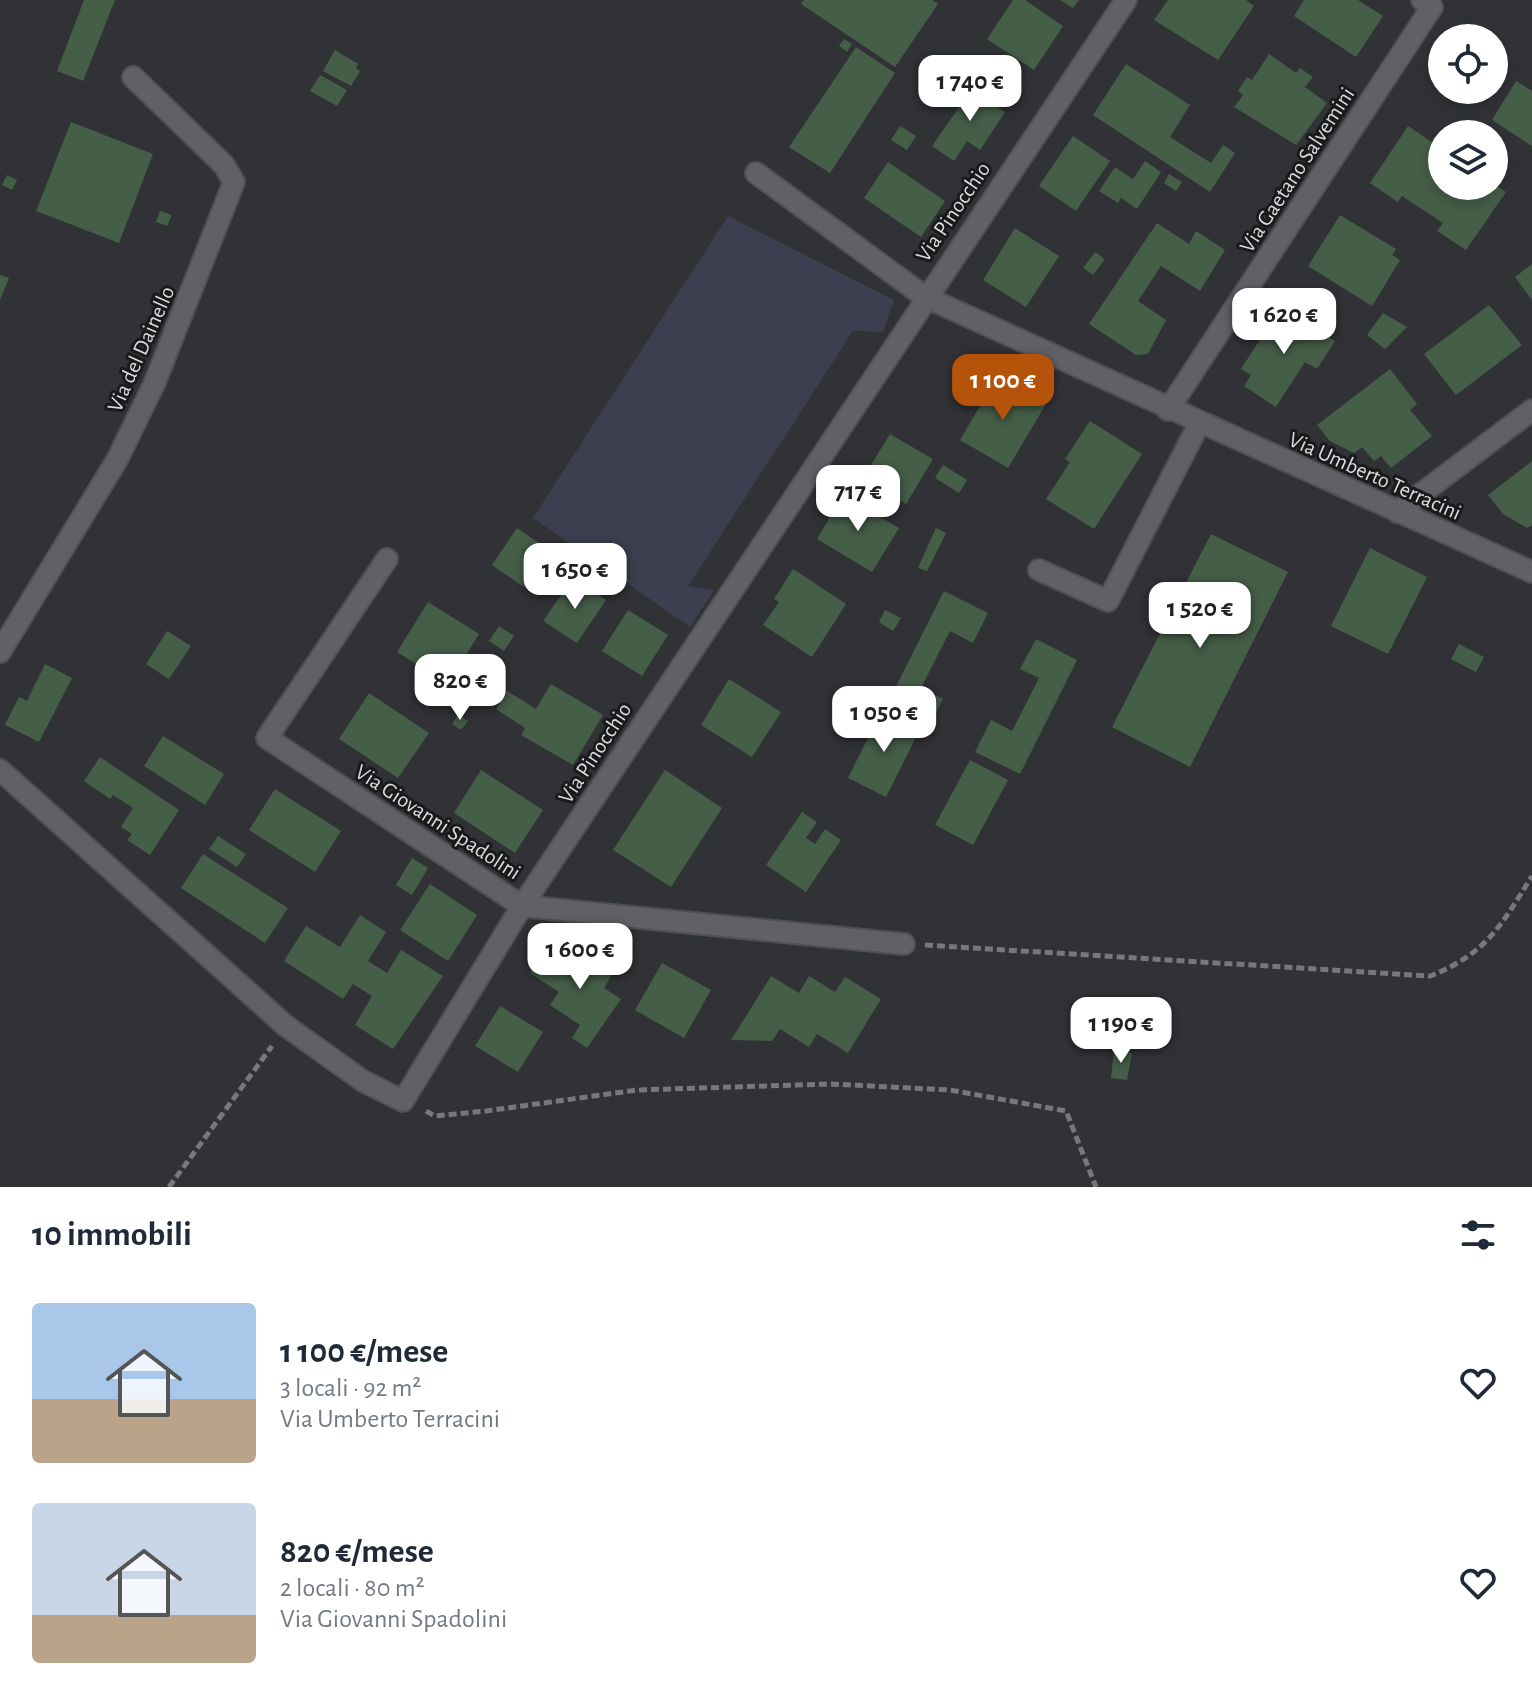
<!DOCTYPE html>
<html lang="it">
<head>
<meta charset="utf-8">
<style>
  body { margin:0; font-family:"Alegreya Sans",sans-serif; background:#f6f6f7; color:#1f2937; height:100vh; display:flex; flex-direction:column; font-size:30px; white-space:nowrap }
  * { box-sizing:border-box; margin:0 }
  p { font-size:26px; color:#747a83 }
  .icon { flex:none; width:44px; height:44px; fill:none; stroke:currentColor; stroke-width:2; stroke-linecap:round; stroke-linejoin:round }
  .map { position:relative; height:1187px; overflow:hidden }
  .sheet { display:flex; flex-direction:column; background:#fff; flex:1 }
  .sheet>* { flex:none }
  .controls { position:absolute; left:1428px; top:24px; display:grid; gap:16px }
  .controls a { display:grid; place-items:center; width:80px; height:80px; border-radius:50%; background:#fff; box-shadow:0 4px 12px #0003; font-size:40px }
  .price { position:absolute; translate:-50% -68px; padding:0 18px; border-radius:16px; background:#fff; color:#222; font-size:26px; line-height:52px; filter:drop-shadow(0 2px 4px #0008) }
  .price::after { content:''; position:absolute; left:50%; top:48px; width:24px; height:18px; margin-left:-12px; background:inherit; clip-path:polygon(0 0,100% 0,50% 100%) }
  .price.on { background:#b45309; color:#fff }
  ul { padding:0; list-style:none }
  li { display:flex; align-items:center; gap:24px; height:200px; padding:0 32px }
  li span { display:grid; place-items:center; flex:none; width:224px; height:160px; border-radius:8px; color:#555 }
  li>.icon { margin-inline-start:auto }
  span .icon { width:96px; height:96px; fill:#fffc; stroke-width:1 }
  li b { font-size:34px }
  h2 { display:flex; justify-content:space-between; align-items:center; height:96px; padding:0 32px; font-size:34px }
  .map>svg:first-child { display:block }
  .green { fill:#3d3e4f }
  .building { fill:#455e48 }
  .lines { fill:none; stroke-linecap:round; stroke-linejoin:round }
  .minor-casing { stroke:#505054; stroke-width:24 }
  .path { stroke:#78787c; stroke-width:5; stroke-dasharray:8 4; stroke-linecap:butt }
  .minor { stroke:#606066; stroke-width:20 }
  .labels { text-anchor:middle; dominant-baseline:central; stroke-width:6; stroke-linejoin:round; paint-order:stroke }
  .street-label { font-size:22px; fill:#dddde0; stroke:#191a1c }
</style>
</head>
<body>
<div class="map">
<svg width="1532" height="1187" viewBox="0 0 1532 1187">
  <rect width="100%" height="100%" fill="#313236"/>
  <!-- green -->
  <polygon class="green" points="728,216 894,300 883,332 853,331 688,586 714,590 690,627 533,518"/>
  <!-- building -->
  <g class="building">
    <polygon points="84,0 115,0 83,81 57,71"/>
    <polygon points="804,0 932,0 938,4 895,67 801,4"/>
    <polygon points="1013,0 1025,0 1063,26 1034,70 987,39"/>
    <polygon points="1060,0 1079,0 1073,8"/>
    <polygon points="1168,0 1246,0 1254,6 1218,60 1154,20"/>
    <polygon points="1304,0 1358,0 1383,16 1356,57 1294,16"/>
    <polygon points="844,39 852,44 847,52 839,46"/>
    <polygon points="856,47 895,73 830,173 789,147"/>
    <polygon points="335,50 358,64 356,68 360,71 351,86 323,71"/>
    <polygon points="1269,54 1296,73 1300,68 1313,77 1305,87 1327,103 1296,145 1234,107 1243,95 1238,91 1247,77 1252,80"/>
    <polygon points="1126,64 1190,105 1170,137 1211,163 1223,145 1235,153 1210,192 1093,115"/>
    <polygon points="320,75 347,90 337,106 310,91"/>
    <polygon points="1516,81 1532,91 1532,146 1492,120"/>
    <polygon points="976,83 1001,101 997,107 1005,112 980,150 967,141 954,161 932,146"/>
    <polygon points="71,122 153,154 119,243 36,211"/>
    <polygon points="900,126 916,136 907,150 891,140"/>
    <polygon points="1408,126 1442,149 1442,186 1494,184 1506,192 1466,250 1437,231 1443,223 1402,196 1398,202 1370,183"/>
    <polygon points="1073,136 1110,161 1076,211 1039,186"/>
    <polygon points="1145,161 1161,172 1137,209 1121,198 1118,203 1099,191 1115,167 1133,179"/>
    <polygon points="888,162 945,201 921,237 864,198"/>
    <polygon points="1169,174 1182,182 1176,191 1164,183"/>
    <polygon points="7,175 17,180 12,190 2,185"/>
    <polygon points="160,211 172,215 167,226 156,222"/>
    <polygon points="1340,215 1396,249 1392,255 1400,260 1372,306 1308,266"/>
    <polygon points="1157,223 1189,244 1196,231 1225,250 1200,291 1161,266 1138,301 1166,320 1148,354 1136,355 1089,324"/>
    <polygon points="1015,228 1059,256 1026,307 983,280"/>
    <polygon points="1095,252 1105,259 1093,275 1083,268"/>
    <polygon points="1532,264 1532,300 1515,277"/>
    <polygon points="0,275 9,278 0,300"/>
    <polygon points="1489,305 1522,345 1456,395 1424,354"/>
    <polygon points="1281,307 1335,341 1317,369 1305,362 1276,407 1244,386 1251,375 1241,369"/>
    <polygon points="1383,313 1407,327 1385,349 1367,335"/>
    <polygon points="1390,369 1417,404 1410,410 1432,436 1391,468 1381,456 1374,461 1362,447 1354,453 1330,441 1317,425"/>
    <polygon points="998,375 1046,404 1008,468 960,440"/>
    <polygon points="1090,421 1142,454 1094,529 1046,499 1070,462 1065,459"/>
    <polygon points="890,434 933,459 906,504 863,478"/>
    <polygon points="1532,461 1532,525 1527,528 1503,514 1488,495"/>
    <polygon points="943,465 967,480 959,493 935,478"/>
    <polygon points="843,495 899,528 872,572 817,539"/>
    <polygon points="517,528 549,550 524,587 492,565"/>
    <polygon points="936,528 946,533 927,571 918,568"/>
    <polygon points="1211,534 1288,572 1190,767 1112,727"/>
    <polygon points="1370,548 1427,577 1388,654 1331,626"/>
    <polygon points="793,569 846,604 812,657 763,625 779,602 774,599"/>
    <polygon points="573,578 606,600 577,643 543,621"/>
    <polygon points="944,591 988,613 973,643 950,631 921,688 943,699 929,727 886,706"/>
    <polygon points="428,602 479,634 448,684 397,652"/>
    <polygon points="628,610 668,635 642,676 602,651"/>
    <polygon points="885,610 901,618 893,631 879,622"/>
    <polygon points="499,626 514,636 504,651 489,641"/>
    <polygon points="167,631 191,646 169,679 146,664"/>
    <polygon points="1036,639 1077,660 1020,774 975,752 991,720 1012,731 1039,678 1020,669"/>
    <polygon points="1459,644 1484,657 1476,672 1451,659"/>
    <polygon points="45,664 72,678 39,742 5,725 19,697 27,701"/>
    <polygon points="469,674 479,680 470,692 461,685"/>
    <polygon points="729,679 781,712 752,757 701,725"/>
    <polygon points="551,684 603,715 573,765 521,735 525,728 496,709 507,691 536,709"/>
    <polygon points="369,693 429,733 398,778 339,739"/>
    <polygon points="881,712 919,731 886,797 848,778"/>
    <polygon points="458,715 468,721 461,730 452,724"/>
    <polygon points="163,736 224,774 205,805 144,766"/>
    <polygon points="100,757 179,810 150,855 127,840 132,834 121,827 133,808 113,795 110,799 84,781"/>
    <polygon points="970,760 1008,780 973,845 935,825"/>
    <polygon points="481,770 543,810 515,853 454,813"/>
    <polygon points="665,770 722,808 671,887 613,850"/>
    <polygon points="275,789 341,831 315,872 249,830"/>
    <polygon points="802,812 817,822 806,838 815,844 825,829 841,840 806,892 766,865"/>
    <polygon points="218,836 246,854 237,867 209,849"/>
    <polygon points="203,854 288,908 265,943 181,888"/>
    <polygon points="412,858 428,868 412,895 396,885"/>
    <polygon points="430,884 477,915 448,961 400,930"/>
    <polygon points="360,915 386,932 368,961 387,973 401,950 443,976 393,1049 355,1025 372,996 353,984 343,999 284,961 306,926 340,947"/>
    <polygon points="542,956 611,959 619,963 604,988 621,999 587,1048 572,1038 580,1025 550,1005 559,992 530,973"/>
    <polygon points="662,963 711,990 684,1038 635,1010"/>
    <polygon points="771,976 799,993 809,976 835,992 845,977 881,999 848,1053 817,1034 809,1047 780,1029 772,1041 731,1040"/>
    <polygon points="500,1006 543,1032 518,1072 475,1046"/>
    <polygon points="1114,1050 1132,1053 1127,1080 1111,1078"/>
  </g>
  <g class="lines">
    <defs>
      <g id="minor">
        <polyline points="756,173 925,297 1532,572"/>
        <polyline points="1168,410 1432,7 1422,0"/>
        <polyline points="1397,512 1532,410"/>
        <polyline points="387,559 267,738 522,906 904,944"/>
        <polyline points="1039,570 1108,601 1199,424"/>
        <polyline points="0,652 117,460 155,382 234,182 224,165 133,77"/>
        <polyline points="0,770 286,1026 363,1081 403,1101 522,906 1126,0"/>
      </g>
    </defs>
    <!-- minor casing -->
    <use href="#minor" class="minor-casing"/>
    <!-- path -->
    <g class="path">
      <path d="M925,945L1430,976C1486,954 1501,926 1532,876"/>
      <polyline points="426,1111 435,1116 486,1111 637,1090 831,1084 950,1090 1066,1111 1096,1187"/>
      <polyline points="169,1187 272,1046"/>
    </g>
    <!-- minor -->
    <use href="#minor" class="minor"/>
  </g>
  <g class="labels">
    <!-- street labels -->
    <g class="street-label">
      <text transform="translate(1297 170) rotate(-57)">Via Gaetano Salvemini</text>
      <text transform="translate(953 212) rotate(-56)">Via Pinocchio</text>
      <text transform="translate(141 349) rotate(-66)">Via del Dainello</text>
      <text transform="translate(1375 476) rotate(24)">Via Umberto Terracini</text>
      <text transform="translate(595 753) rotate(-57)">Via Pinocchio</text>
      <text transform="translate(438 822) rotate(33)">Via Giovanni Spadolini</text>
    </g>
  </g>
</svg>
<div class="controls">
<a><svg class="icon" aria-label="locate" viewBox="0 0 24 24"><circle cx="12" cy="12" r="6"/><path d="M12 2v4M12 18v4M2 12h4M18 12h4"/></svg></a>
<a><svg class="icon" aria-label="layers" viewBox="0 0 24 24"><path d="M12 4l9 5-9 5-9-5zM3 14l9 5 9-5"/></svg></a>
</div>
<b class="price" style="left:970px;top:123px">1 740 €</b>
<b class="price" style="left:1284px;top:356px">1 620 €</b>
<b class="price on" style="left:1003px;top:422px">1 100 €</b>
<b class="price" style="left:858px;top:533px">717 €</b>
<b class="price" style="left:575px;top:611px">1 650 €</b>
<b class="price" style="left:1200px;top:650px">1 520 €</b>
<b class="price" style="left:460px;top:722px">820 €</b>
<b class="price" style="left:884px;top:754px">1 050 €</b>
<b class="price" style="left:580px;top:991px">1 600 €</b>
<b class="price" style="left:1121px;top:1065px">1 190 €</b>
</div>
<section class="sheet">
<h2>10 immobili<svg class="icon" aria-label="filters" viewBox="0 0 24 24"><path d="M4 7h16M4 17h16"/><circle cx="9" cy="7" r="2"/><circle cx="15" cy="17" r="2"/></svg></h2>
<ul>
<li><span style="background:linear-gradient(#a9c7e8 60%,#b9a48a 0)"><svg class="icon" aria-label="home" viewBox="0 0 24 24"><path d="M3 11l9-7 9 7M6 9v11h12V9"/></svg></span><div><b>1 100 €/mese</b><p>3 locali · 92 m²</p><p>Via Umberto Terracini</p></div><svg class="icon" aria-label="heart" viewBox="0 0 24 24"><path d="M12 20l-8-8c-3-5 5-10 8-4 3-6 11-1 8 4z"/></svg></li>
<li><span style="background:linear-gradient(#c9d6e8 70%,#b9a48a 0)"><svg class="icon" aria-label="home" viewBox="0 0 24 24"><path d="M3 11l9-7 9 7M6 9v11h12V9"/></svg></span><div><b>820 €/mese</b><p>2 locali · 80 m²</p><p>Via Giovanni Spadolini</p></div><svg class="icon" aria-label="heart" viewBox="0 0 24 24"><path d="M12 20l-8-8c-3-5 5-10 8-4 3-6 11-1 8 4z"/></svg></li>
</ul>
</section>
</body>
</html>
